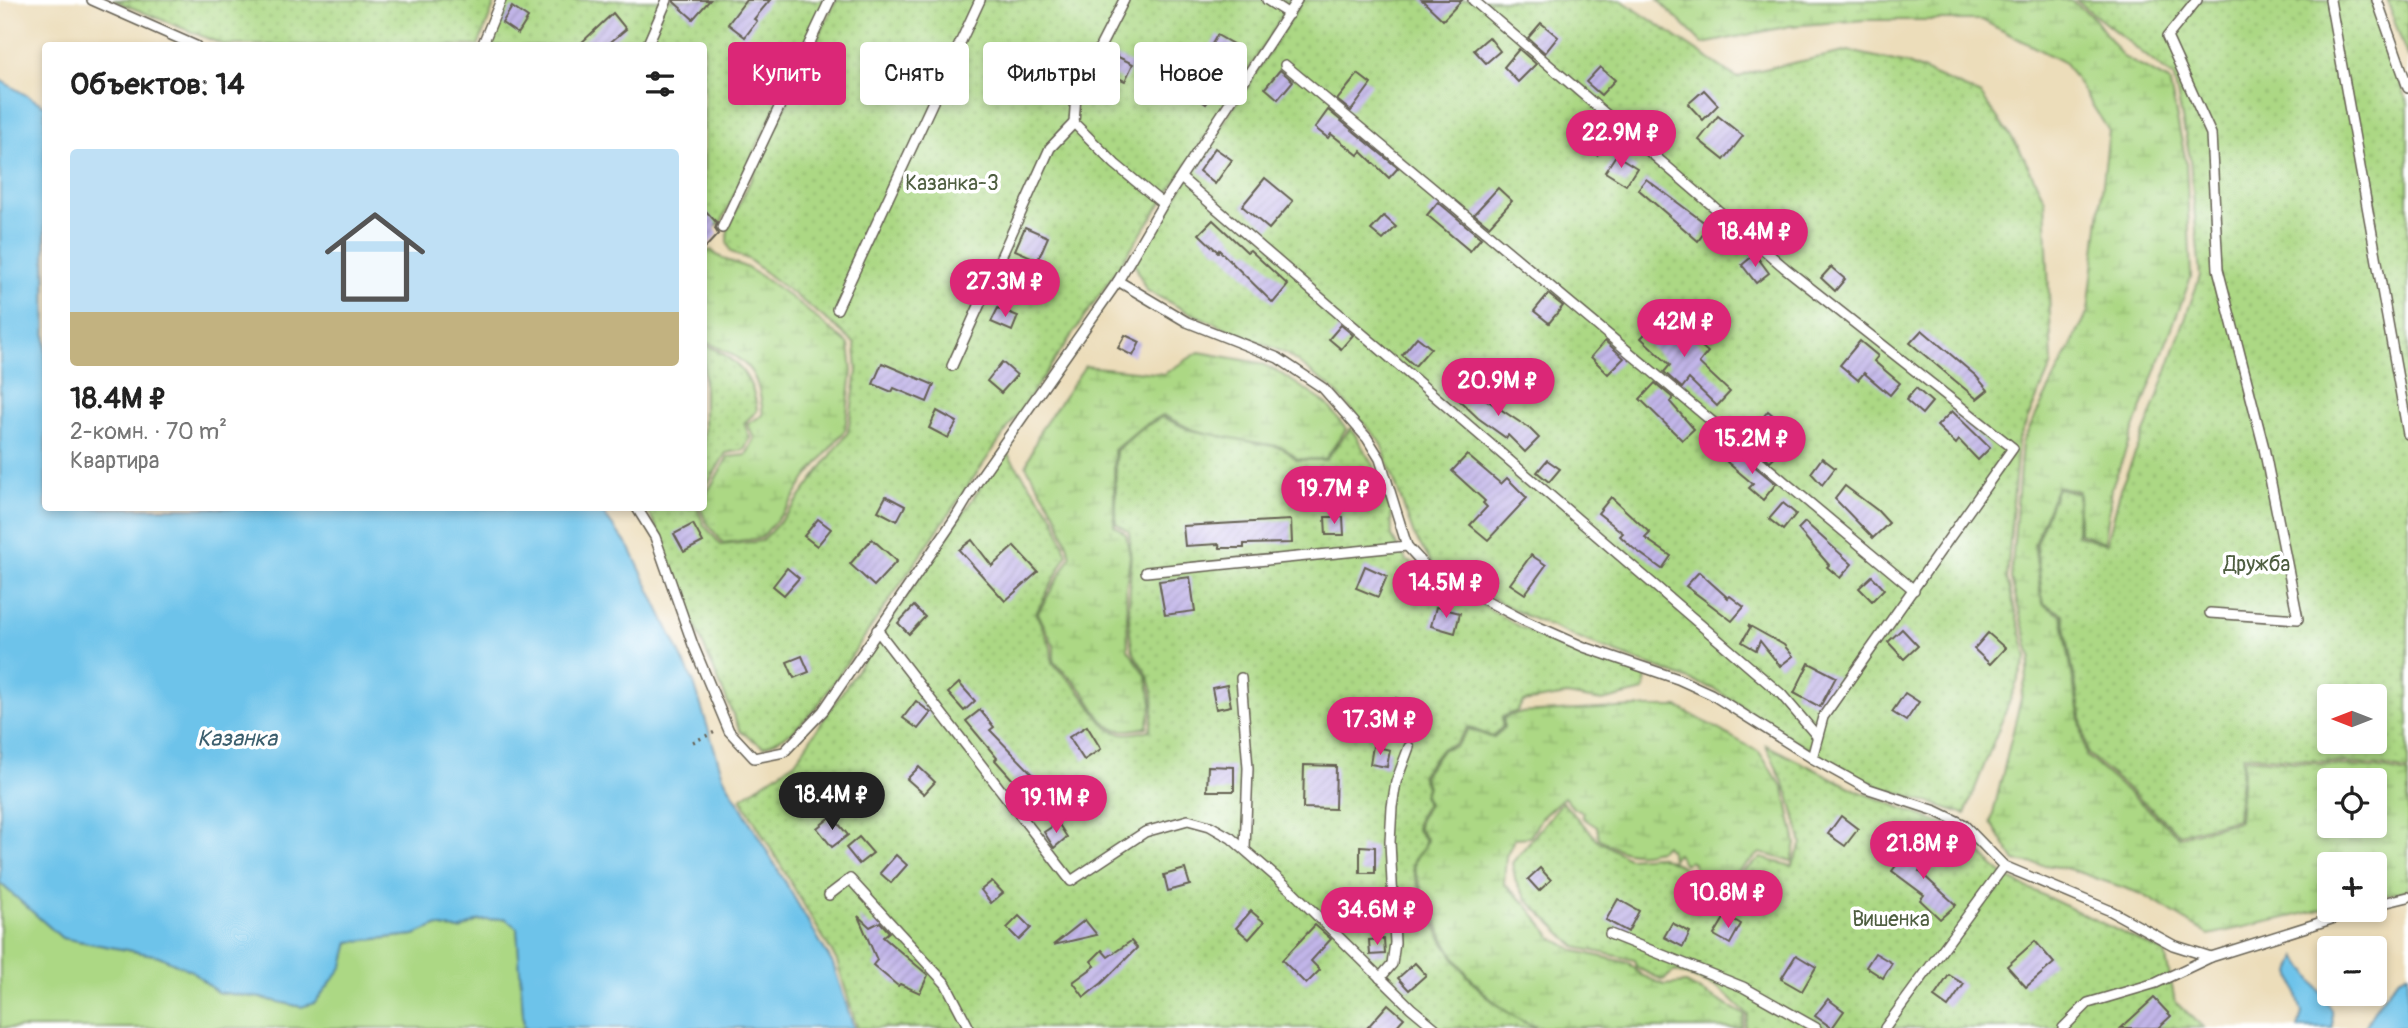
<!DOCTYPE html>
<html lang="ru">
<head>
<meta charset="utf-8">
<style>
  body { margin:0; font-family:Pangolin,sans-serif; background:#f2f2f2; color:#222; height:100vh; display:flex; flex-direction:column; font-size:26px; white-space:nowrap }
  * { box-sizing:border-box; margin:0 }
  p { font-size:23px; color:#767676 }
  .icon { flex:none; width:38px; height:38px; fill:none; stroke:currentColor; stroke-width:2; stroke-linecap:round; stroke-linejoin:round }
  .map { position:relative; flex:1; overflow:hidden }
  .panel { position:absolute; left:42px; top:42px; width:665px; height:469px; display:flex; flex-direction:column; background:#fff; border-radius:7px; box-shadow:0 4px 10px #0003 }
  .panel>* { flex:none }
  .hud { position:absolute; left:728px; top:42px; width:665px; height:63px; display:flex; gap:14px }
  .needle { width:46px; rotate:270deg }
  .tools { position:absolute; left:2317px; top:684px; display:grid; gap:14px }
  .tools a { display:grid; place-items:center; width:70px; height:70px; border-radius:7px; background:#fff; box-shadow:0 4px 10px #0003; font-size:35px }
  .price { position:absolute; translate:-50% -60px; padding:0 16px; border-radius:24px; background:#db2777; color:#fff; font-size:23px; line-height:46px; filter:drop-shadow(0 2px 4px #0008) }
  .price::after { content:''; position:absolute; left:50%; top:42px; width:21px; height:16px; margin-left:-10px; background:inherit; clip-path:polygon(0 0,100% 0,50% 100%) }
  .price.selected { background:#222; color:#fff }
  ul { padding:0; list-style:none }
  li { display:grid; align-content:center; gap:14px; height:371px; padding:0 28px }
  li+li { border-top:2px solid #e0e0e0 }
  li span { display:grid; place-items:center; height:217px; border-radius:7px; color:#555 }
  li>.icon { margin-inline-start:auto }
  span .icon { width:126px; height:126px; fill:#fffc; stroke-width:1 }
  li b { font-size:30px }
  h2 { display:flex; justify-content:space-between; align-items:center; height:84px; padding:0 28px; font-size:30px }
  .chip { padding:0 24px; border-radius:7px; background:#fff; box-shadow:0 4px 10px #0003; font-size:24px; line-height:63px }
  .chip.selected { background:#db2777; color:#fff }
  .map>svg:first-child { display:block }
  .grass { fill:#acd884; stroke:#647a50; stroke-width:2 }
  .wetland { fill:url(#wetland-marsh); stroke:#647a50; stroke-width:2; fill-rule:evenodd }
  .garden { fill:url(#garden-dots); stroke:#647a50; stroke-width:2; fill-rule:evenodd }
  .water { fill:#6dc3ea; stroke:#447083; stroke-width:2 }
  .building { fill:url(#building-hatch) }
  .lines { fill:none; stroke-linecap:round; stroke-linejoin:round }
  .lane-casing { stroke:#656053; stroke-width:12 }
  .path { stroke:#656053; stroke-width:3.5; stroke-dasharray:2 5; stroke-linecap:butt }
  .lane { stroke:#fff; stroke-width:9 }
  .labels { text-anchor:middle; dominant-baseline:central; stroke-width:7; stroke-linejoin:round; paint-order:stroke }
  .park-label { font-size:21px; fill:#4e5e40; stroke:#fff }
  .water-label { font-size:23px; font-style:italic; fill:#3c5f6e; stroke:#fff }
</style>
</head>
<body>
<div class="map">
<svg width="2408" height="1028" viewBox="0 0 2408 1028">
  <defs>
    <pattern id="wetland-marsh" width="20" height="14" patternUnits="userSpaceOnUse" patternTransform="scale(1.75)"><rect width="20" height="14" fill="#acd884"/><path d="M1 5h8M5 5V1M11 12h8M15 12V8" fill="none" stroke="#93b971"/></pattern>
    <pattern id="garden-dots" width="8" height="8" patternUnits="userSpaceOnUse" patternTransform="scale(1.75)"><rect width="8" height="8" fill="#acd884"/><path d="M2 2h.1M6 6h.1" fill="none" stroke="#93b971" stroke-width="1.8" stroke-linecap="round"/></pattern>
    <pattern id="building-hatch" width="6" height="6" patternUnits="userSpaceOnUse" patternTransform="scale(1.75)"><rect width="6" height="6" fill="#c2b6e9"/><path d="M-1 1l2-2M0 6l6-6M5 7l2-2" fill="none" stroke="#a69cc7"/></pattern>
  </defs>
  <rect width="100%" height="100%" fill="#fff"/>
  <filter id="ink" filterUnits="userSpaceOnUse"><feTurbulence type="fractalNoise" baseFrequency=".0143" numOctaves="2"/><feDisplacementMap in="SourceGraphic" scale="14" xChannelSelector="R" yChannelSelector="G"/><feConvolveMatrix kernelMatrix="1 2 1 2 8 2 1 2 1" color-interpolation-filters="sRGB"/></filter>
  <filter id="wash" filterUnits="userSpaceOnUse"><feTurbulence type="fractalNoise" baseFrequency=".00686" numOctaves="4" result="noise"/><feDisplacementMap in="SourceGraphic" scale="28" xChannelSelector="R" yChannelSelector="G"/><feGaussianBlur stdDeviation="1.57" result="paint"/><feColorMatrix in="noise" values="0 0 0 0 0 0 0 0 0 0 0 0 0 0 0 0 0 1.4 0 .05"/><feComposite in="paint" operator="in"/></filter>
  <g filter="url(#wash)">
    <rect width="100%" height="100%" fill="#ecddba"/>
    <!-- grass -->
    <polygon class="grass" points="0,883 62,938 159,956 192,971 217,992 261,998 301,1007 315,1002 342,966 349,942 414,935 436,926 460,930 477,921 505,918 517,927 524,1028 0,1028"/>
    <!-- wetland -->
    <g class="wetland">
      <path d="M1658,0H2071L2094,18L2123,57L2169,81L2186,162L2191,277L2112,487L2105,542L2079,533V491L2057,486L2034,544L2042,604L2062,616L2086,756L2180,837L2239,821L2244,758L2383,769L2408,774V890L2375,897V864H2329V908L2209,935L2142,894L2066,868L2015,861L1991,822L2031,657L2011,579L2022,443L2088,312L2109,131L2065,63L1982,20H1864L1790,26L1703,44ZM2375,780V826H2329V780Z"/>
      <path d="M711,250C724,263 735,261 749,269C785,290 817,319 849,345L852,371L845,430L806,478L788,507L761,538L723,543L707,523L700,508H704V498L728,457L746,455L755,438L747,424L763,415C758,365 745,360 704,341V252Z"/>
      <path d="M1199,352L1260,363L1277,371L1327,404L1346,429L1325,459H1298L1283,447L1226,438L1191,429L1163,415L1140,428L1114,450V525L1126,534L1130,556L1126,587L1128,649L1147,677L1152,704L1147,727C1102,738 1105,720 1082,690C1074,680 1063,671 1054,662V646L1038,613L1071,556L1057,516L1026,466L1040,431L1085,366L1164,374Z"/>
      <path d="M1639,707H1678L1759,752L1784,789L1796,843L1792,861L1760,853L1737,872L1728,877L1721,873L1694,871V864L1690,860L1684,864L1677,854L1672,859L1671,853L1665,845L1660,850C1653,850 1649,853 1643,853C1626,855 1613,847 1599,838L1597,827L1583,818L1582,812L1573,808L1564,797L1541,818L1530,837L1515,838L1506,856L1504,884L1525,903L1553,938L1576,951L1629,963L1641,975L1664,985L1686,983L1745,1015L1742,1028H1601L1597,1026C1583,1028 1552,1028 1538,1027C1495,1015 1445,956 1434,914L1419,909L1416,899L1422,890C1418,879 1410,866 1418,855C1423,849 1425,848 1427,840L1418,828L1419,822L1428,803L1424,796L1427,786L1423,776L1443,749L1456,746L1469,729L1493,738L1504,728V718L1518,713Z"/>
    </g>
    <!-- garden -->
    <g class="garden">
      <polygon points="113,0 496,0 478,46 224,45"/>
      <polygon points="506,0 825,0 722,221 704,237 704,46 488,46"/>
      <path d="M836,0H1292C1143,242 975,471 817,707L791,733L764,747L740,731L687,607L657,528L646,508H697L704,525L721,545L762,541L792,508L848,432L857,372L855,344L836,327L748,259L731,252L727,242L728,228Z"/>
      <polygon points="1303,0 1621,0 1737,78 1755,71 1849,51 1908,64 1981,95 2019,148 2045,200 2052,364 2018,441 2007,579 2027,657 1965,814 1877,786 1807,748 1714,689 1585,641 1524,615 1435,568 1414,535 1380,441 1331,387 1285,353 1186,311 1146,290 1134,262"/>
      <path d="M2076,0H2372L2408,104V771L2383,766L2243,755L2237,819L2180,834L2088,754L2063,614L2043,603L2036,544L2057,488L2078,493L2077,535L2107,544L2121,487L2151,416L2200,276L2190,158L2174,78ZM2329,696H2375V742H2329Z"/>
      <polygon points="2387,0 2408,0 2408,59"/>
      <path d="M704,344C734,357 754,376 757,411L744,423L750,438L744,450L726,453L704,490Z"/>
      <path d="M1162,417L1190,430L1283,448L1297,460H1325L1351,428L1373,465L1391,509L1392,537L1406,560L1520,627L1646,676L1644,691L1602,701L1567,695L1523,702L1517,711L1502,717V727L1493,737L1468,727L1455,744L1442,748L1421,775L1426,787L1423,795L1426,803L1417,821L1416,829L1425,840L1423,849C1407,861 1413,874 1420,890L1415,898L1418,911L1432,916C1434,927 1440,936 1446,946C1468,982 1496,1011 1536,1028H857L837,961L741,798L795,762L1005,451L1054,517L1067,555L1036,613L1051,647L1052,663C1061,673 1072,681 1080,692C1105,722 1103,742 1150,730C1154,711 1156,694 1148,676C1144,666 1134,658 1132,647C1125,609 1134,570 1129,532L1116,523V451L1141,429Z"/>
      <polygon points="1766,745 1858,791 1959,830 1993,866 2009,879 2165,953 2175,1001 2204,1028 1745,1028 1748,1015 1719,988 1675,971 1663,980 1637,968 1635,960 1576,947 1527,900 1516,882 1512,863 1562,802 1598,840 1628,858 1658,856 1678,864 1693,875 1731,880 1761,858 1792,866 1802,844 1789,795"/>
    </g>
    <!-- water -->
    <g class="water">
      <polygon points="0,80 45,106 46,508 599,508 630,548 694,683 723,776 833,964 854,1028 524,1028 517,928 505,918 477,921 460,930 436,926 414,935 349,942 343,966 315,1003 301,1007 261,998 217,992 192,971 159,956 62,938 0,883"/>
      <polygon points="2297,957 2332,1010 2333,1028 2298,1028 2302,1013 2291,972"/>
      <path d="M2408,973V1028H2365C2372,1011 2391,981 2408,973Z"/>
    </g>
    <g id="blocks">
      <!-- building -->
      <g class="building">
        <polygon points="674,0 710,0 693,19 674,2"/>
        <polygon points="746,0 770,0 754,19 757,21 745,37 728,24"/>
        <polygon points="1422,0 1462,0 1443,20"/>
        <polygon points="512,7 528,18 518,34 502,23"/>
        <polygon points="613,13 626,29 606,46 578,46"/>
        <polygon points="1541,23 1558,37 1545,53 1528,38"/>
        <polygon points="1217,35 1238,47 1229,63 1208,51"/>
        <polygon points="1489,37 1500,51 1486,63 1474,50"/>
        <polygon points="1519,49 1536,64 1518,82 1504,67"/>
        <polygon points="1114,55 1133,64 1125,81 1106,73"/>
        <polygon points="1600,67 1615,80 1601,95 1586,82"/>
        <polygon points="1280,70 1293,81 1278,99 1265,88"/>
        <polygon points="1358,74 1371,84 1351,111 1337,100"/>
        <polygon points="1204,78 1218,87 1206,104 1193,95"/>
        <polygon points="1704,90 1718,105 1703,120 1688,104"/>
        <polygon points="1328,110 1398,168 1389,178 1361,151 1358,155 1331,134 1328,138 1315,128"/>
        <polygon points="1718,116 1743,136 1724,160 1699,140"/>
        <polygon points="1587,120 1610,139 1597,155 1574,136"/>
        <polygon points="1215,148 1232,160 1215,184 1199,171"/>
        <polygon points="1616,155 1637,168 1626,185 1605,172"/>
        <polygon points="1265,178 1293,201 1269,229 1242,206"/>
        <polygon points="1646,179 1709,226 1698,241 1638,189"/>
        <polygon points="1498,188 1512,201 1489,226 1474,214"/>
        <polygon points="1438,202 1481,238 1470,251 1427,215"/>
        <polygon points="704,209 717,223 715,229 718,234 704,249"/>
        <polygon points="1384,216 1396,227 1383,240 1371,230"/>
        <polygon points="1213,220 1247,252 1250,250 1288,285 1273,303 1219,250 1218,252 1199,234"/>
        <polygon points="1025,227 1048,237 1038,260 1015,250"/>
        <polygon points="1755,254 1769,273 1756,283 1742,265"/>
        <polygon points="1831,267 1845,279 1835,291 1821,278"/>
        <polygon points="1548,294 1563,306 1549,323 1534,311"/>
        <polygon points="998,308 1018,316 1012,331 991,322"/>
        <polygon points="1662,316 1675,328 1677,325 1708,352 1699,363 1730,392 1717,406 1689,379 1682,388 1664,372 1670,365 1641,338"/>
        <polygon points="1341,325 1353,335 1341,349 1329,339"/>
        <polygon points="1922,330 1976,376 1988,390 1977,399 1910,343"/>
        <polygon points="1125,335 1140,342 1133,356 1118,348"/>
        <polygon points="1417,337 1431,348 1415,366 1402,355"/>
        <polygon points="1605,341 1624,358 1608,374 1591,357"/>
        <polygon points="1860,341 1878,356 1874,361 1900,383 1890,395 1864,373 1858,380 1840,365"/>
        <polygon points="1002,362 1017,375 1001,393 987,381"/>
        <polygon points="882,363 934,385 927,402 894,388 892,392 873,384"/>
        <polygon points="1474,383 1487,395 1484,398 1530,429 1539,438 1525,452 1508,435 1506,438 1478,418 1459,400"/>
        <polygon points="1655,383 1673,398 1670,402 1694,429 1682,440 1640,399"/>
        <polygon points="1916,388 1932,402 1922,414 1906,400"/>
        <polygon points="937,411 957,422 948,438 929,428"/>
        <polygon points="1768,411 1780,421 1776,425 1792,441 1770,461 1745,440"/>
        <polygon points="1952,411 1990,448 1978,460 1959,440 1956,444 1937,426"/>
        <polygon points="1736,451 1776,484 1763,500 1749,488 1753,484 1727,462"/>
        <polygon points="1467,455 1501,484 1507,478 1527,498 1488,540 1470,525 1487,507 1483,503 1485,501 1452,471"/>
        <polygon points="1822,458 1835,468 1822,485 1811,473"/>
        <polygon points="1547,460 1560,469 1549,482 1537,472"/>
        <polygon points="1845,486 1877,510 1889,523 1873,538 1835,499"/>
        <polygon points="886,496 905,506 897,521 878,511"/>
        <polygon points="1611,497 1650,533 1645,538 1671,556 1662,569 1633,548 1620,536 1623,533 1598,513"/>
        <polygon points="1783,503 1796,514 1783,530 1769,519"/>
        <polygon points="1325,517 1343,517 1344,535 1326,535"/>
        <polygon points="818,519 831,529 817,546 804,536"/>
        <polygon points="1291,520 1292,543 1244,544 1244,548 1220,548 1219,544 1185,546 1183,526"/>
        <polygon points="1805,522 1852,564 1840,578 1827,567 1829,565 1798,529"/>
        <polygon points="693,524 703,542 684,552 674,534"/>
        <polygon points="872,539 897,561 874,586 850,564"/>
        <polygon points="972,540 992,566 1014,546 1038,572 1005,601 959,550"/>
        <polygon points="1531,555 1546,565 1525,594 1510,584"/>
        <polygon points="1365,566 1387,576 1378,597 1356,588"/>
        <polygon points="787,568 799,578 784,595 773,586"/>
        <polygon points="1699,572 1728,598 1730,596 1744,607 1732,621 1686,586"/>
        <polygon points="1872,576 1884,589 1872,601 1859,588"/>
        <polygon points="1190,577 1195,611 1165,615 1159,581"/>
        <polygon points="914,606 925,617 909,634 898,623"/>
        <polygon points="1436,607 1460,613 1455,633 1431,626"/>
        <polygon points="1748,625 1784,645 1793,656 1780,666 1760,641 1756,650 1742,642 1750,628"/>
        <polygon points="1902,629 1918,646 1904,659 1888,642"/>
        <polygon points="1988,633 2005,648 1990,664 1974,649"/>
        <polygon points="802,656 809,672 794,678 787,662"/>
        <polygon points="1809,663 1836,677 1820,707 1794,693"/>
        <polygon points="959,683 975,701 964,711 948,693"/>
        <polygon points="1227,685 1231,706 1216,709 1212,688"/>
        <polygon points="1905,693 1919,702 1906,721 1892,712"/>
        <polygon points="1396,698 1421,705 1413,735 1387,728"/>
        <polygon points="916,701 931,713 918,729 903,718"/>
        <polygon points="980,710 994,727 990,730 1054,796 1040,810 995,760 997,758 966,721"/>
        <polygon points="1087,726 1101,749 1084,760 1069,737"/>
        <polygon points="1373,746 1390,750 1387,767 1370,764"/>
        <polygon points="1304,765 1336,766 1335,809 1303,808"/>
        <polygon points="1208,766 1234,767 1234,791 1207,791"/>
        <polygon points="919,767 935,782 924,794 907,779"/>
        <polygon points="832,816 848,835 832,847 817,828"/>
        <polygon points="1841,816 1858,829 1845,846 1828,834"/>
        <polygon points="1058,823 1067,837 1054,848 1044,832"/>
        <polygon points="859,837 873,853 859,864 846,848"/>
        <polygon points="1913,843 1930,856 1919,871 1956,905 1940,919 1920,900 1924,895 1892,871"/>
        <polygon points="1360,846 1375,847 1375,873 1360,873"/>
        <polygon points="896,855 907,865 891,883 880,873"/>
        <polygon points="1540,868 1551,880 1539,891 1528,879"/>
        <polygon points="1185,869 1190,885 1168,891 1164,875"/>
        <polygon points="992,881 1003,893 991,903 981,890"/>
        <polygon points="1334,893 1354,893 1354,913 1333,913"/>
        <polygon points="1618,899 1639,911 1628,932 1606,920"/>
        <polygon points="1251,911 1264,922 1249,939 1236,928"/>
        <polygon points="1726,915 1741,924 1730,944 1714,935"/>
        <polygon points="858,916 870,927 880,922 889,932 883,937 928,975 920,993 900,984 898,986 873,965 877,960"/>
        <polygon points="1019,916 1031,928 1019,940 1007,928"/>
        <polygon points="1085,920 1097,935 1053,945"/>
        <polygon points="1672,923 1690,932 1683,947 1664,937"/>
        <polygon points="1315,925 1331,939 1311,961 1320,970 1306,984 1282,960"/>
        <polygon points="1384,939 1385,954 1370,955 1369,940"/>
        <polygon points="1131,941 1137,948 1102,983 1084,997 1073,982 1095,966 1091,961 1102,950 1108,957"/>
        <polygon points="2035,941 2054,963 2026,987 2007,966"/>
        <polygon points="1875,953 1892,963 1883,978 1866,967"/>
        <polygon points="1796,955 1816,967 1802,991 1781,979"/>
        <polygon points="1415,963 1426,975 1409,990 1398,978"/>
        <polygon points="1949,975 1964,984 1948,1007 1934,997"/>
        <polygon points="2154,998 2171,1016 2158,1028 2121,1028"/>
        <polygon points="1828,999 1844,1011 1832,1028 1815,1016"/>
        <polygon points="1388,1004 1404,1018 1395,1028 1367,1028"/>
      </g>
    </g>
  </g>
  <g filter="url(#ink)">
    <use href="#blocks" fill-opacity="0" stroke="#656053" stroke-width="2"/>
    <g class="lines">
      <defs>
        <g id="lane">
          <polyline points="92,0 196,46"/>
          <polyline points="1267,0 1289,14"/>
          <polyline points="1473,0 1785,268 2013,448 1823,717 1812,758"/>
          <polyline points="2197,0 2167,37 2211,134 2218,269 2264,448 2298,619 2210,613"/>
          <polyline points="2330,0 2408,434"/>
          <polyline points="2377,0 2408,88"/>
          <polyline points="482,46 501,0"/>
          <polyline points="647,46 667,0"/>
          <polyline points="1285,65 1914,590"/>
          <polyline points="1074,123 1115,164 1163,204"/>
          <polyline points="1181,178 1781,694 1817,736"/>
          <polyline points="722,228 830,0"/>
          <polyline points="1118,281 1187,322 1278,358 1323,388 1367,438 1380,459 1407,546 1429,570 1523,620 1584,647 1678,679 1711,694 1812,758 1866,788 1936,811 1963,824 2004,866 2111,911 2173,945 2211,957"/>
          <polyline points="837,309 980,0"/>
          <polyline points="952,366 1050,148 1074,123 1076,94 1124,0"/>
          <polyline points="637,508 655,537 693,645 729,731 754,758 784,752 823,711 956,517 979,479 1118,281 1163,204 1297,0"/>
          <polyline points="1146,572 1407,546"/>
          <polyline points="877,630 1071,881 1145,832 1188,820 1210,826 1231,838 1291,890 1411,1008 1435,1028"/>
          <polyline points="1241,678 1248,768 1245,849"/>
          <polyline points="829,895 850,879 946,984 969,1028"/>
          <polyline points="2375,905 2408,897"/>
          <polyline points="1610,934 1743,987 1816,1028"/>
          <polyline points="1380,978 1392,964 1395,943 1390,842 1392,807 1396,782 1409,747"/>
          <polyline points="1885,1028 2004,866"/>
          <polyline points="2063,1028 2088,1003 2156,983 2211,957 2360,910"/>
        </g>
      </defs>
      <!-- lane casing -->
      <use href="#lane" class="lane-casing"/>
      <!-- path -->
      <polyline class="path" points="693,742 715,732"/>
      <!-- lane -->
      <use href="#lane" class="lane"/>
    </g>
  </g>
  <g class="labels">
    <!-- park labels -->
    <g class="park-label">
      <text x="952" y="183">Казанка-3</text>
      <text x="2257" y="564">Дружба</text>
      <text x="1891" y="919">Вишенка</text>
    </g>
    <!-- water labels -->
    <g class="water-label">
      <text x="237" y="738">Казанка</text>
    </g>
  </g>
</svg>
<div class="tools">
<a><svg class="needle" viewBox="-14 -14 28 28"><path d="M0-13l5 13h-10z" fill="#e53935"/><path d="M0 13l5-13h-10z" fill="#767676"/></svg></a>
<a><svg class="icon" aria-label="locate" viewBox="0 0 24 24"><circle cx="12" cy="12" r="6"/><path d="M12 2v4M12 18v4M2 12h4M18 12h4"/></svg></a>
<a>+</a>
<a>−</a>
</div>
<b class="price" style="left:1621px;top:170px">22.9M ₽</b>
<b class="price" style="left:1755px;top:269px">18.4M ₽</b>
<b class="price" style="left:1005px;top:319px">27.3M ₽</b>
<b class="price" style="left:1684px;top:359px">42M ₽</b>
<b class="price" style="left:1498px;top:418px">20.9M ₽</b>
<b class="price" style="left:1752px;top:476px">15.2M ₽</b>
<b class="price" style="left:1334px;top:526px">19.7M ₽</b>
<b class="price" style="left:1446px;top:620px">14.5M ₽</b>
<b class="price" style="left:1380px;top:757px">17.3M ₽</b>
<b class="price selected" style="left:832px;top:832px">18.4M ₽</b>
<b class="price" style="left:1056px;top:835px">19.1M ₽</b>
<b class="price" style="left:1923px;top:881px">21.8M ₽</b>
<b class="price" style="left:1728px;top:930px">10.8M ₽</b>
<b class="price" style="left:1377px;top:947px">34.6M ₽</b>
<div class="hud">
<a class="chip selected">Купить</a>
<a class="chip">Снять</a>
<a class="chip">Фильтры</a>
<a class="chip">Новое</a>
</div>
<section class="panel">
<h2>Объектов: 14<svg class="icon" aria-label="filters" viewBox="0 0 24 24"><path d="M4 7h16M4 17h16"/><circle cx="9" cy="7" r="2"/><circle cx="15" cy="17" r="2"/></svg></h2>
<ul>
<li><span style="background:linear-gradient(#bfe0f5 75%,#c2b280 0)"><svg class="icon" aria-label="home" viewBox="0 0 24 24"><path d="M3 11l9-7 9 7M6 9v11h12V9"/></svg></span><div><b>18.4M ₽</b><p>2-комн. · 70 m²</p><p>Квартира</p></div></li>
</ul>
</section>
</div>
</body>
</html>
